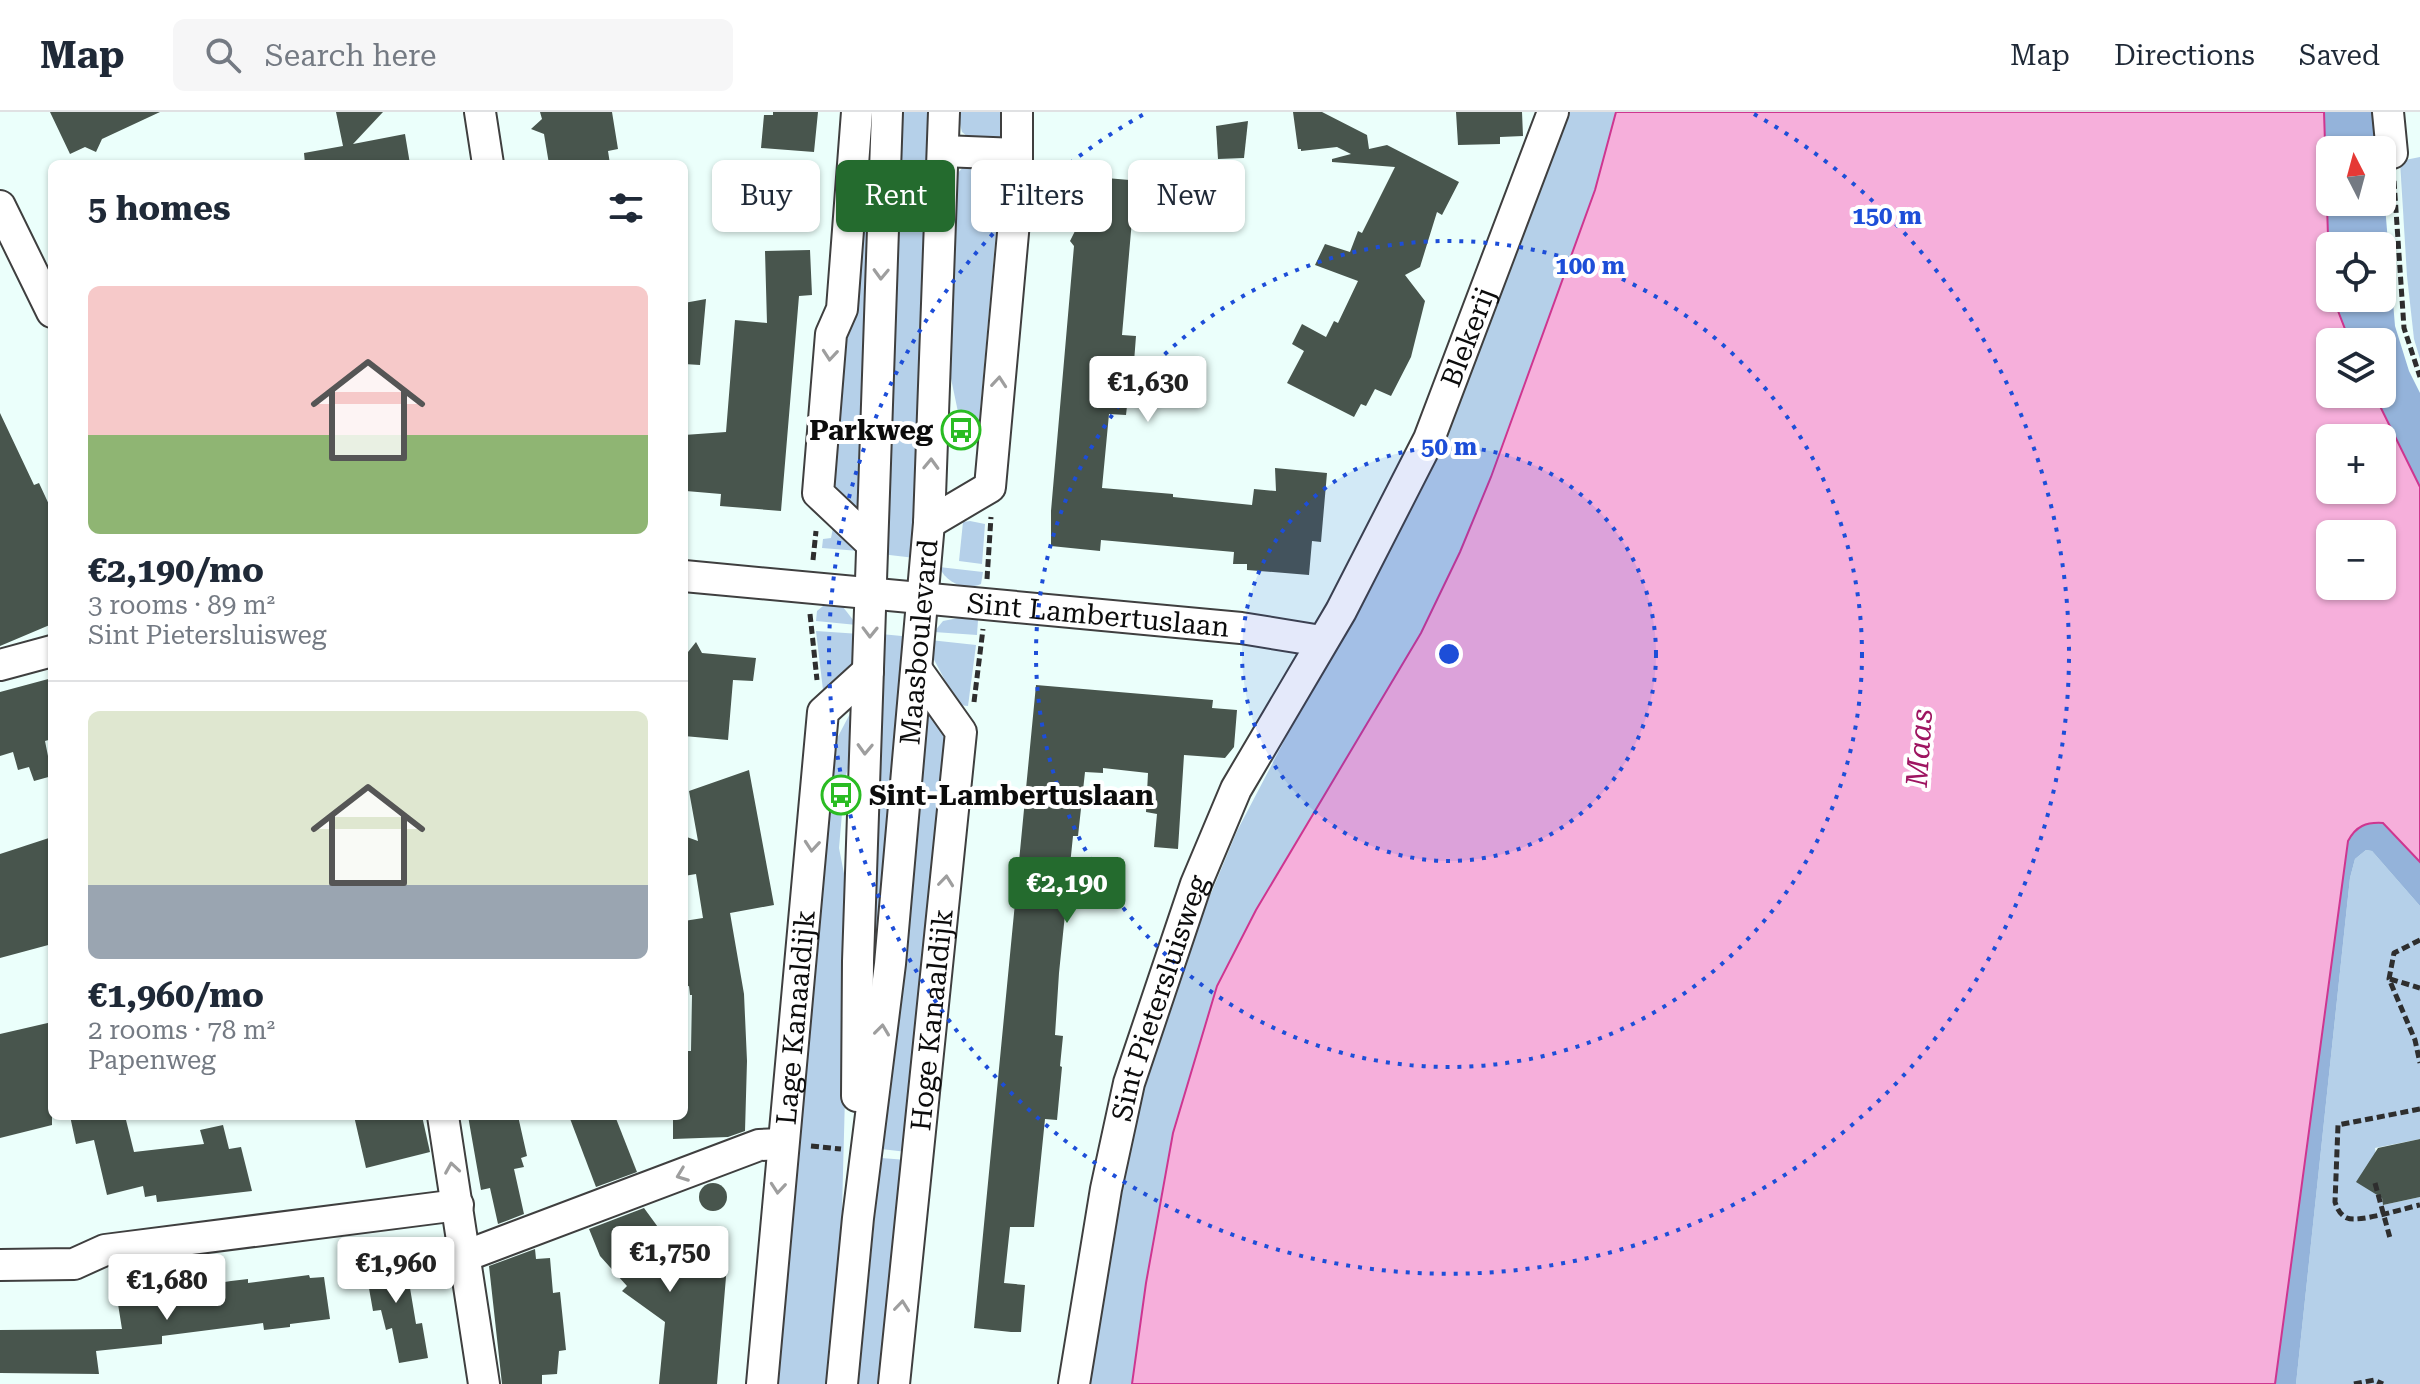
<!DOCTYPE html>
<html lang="en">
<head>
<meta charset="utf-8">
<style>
  body { margin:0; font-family:"Roboto Serif",serif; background:#f6f6f7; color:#1f2937; height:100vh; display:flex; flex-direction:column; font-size:30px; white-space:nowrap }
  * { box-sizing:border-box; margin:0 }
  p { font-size:26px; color:#747a83 }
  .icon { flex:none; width:44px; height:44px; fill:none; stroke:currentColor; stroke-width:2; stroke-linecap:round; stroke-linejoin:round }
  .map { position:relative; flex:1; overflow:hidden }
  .panel { position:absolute; left:48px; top:48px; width:640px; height:960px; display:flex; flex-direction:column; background:#fff; border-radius:12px; box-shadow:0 2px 6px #0004 }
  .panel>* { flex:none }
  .hud { position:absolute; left:712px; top:48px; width:760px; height:72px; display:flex; gap:16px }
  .needle { width:52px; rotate:354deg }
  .controls { position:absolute; left:2316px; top:24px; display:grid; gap:16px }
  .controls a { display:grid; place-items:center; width:80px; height:80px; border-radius:12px; background:#fff; box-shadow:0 2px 6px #0004; font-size:40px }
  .price { position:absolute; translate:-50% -68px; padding:0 18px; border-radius:8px; background:#fff; color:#222; font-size:26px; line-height:52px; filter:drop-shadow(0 2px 4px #0008) }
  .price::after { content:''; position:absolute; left:50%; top:48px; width:24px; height:18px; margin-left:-12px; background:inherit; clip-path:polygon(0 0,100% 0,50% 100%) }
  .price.active { background:#246b2e; color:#fff }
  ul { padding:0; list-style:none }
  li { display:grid; align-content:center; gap:16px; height:424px; padding:0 40px }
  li+li { border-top:2px solid #e0e1e3 }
  li span { display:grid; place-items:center; height:248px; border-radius:12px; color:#555 }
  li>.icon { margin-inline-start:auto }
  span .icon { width:144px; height:144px; fill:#fffc; stroke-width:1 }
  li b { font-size:34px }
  h2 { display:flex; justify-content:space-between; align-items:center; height:96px; padding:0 40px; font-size:34px }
  .pill { padding:0 28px; border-radius:12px; background:#fff; box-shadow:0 2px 6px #0004; font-size:28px; line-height:72px }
  .pill.active { background:#246b2e; color:#fff }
  header { display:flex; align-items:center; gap:48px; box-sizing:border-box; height:112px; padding:0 40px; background:#fff; border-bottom:2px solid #e0e1e3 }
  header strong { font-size:38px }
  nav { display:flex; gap:44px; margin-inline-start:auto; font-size:28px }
  .search { width:560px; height:72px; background:#f6f6f7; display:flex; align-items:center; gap:20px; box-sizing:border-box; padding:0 28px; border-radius:12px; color:#747a83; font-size:30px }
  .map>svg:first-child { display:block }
  .green { fill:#b5d0e9 }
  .forest { fill:#94b3da }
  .water { fill:#f6afdb; stroke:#ce3690; stroke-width:2; fill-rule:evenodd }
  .building { fill:#48554d }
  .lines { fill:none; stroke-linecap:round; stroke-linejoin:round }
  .minor-casing { stroke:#3f3f3f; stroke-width:34 }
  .path { stroke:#2e2e2e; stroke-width:5; stroke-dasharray:8 4; stroke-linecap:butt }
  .minor { stroke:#fff; stroke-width:30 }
  .oneway { stroke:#9e9e9e }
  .ring { fill:none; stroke:#1d4ed8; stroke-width:4; stroke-dasharray:4 8 }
  .labels { text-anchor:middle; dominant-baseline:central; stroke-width:8; stroke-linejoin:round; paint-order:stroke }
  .street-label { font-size:28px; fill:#0c0c0c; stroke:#fff }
  .poi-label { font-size:28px; font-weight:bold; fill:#0c0c0c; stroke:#fff; text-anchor:end }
  .water-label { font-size:30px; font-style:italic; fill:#9e1561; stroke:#fff }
  .centre { fill:#1d4ed8; stroke:#fff; stroke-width:4 }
  .ring-label { font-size:24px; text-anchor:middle; font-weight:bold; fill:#1d4ed8; stroke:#fff; stroke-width:8; stroke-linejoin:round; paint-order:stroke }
</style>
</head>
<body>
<header>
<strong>Map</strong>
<div class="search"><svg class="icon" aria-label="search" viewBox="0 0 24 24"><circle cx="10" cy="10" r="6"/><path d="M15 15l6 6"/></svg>Search here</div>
<nav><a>Map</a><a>Directions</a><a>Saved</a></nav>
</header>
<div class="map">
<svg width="2420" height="1272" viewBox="0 0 2420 1272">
  <rect width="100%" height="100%" fill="#ebfffb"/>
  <!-- green -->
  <g class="green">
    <polygon points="864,0 878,0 861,404 839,383 834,371"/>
    <polygon points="896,0 934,0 915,446 881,442"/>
    <polygon points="957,0 1006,0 1009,26 973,29 962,20"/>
    <polygon points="1561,0 1616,0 1595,78 1491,365 1461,440 1421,521 1256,798 1217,874 1173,1021 1146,1171 1132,1272 1090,1272 1095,1212 1146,962 1190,832 1237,719 1313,574 1354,506 1429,364 1457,299 1503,161"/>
    <polygon points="2420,45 2420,247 2414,227 2407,164 2400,49"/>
    <polygon points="966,52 996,55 1001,64 978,322 962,319 949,257 956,63"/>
    <polygon points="970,409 985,412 982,452 959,449 963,410"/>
    <polygon points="837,413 859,439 822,436 823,427 831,426 833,416"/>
    <path d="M939,455L983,460L981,472C964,479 947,471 939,455Z"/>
    <polygon points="832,493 843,495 857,513 816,509 817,499 823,494"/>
    <polygon points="958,506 978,508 977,523 934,520 943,509"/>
    <path d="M816,519L860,522C856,546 851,573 823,578Z"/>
    <polygon points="881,522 912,525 879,853 871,851"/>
    <polygon points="930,528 976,533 968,594 958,593 930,540"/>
    <polygon points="855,592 860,611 845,667 839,736 850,792 842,1099 827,1272 772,1272 832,636"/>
    <polygon points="925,594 949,628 907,1040 881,1037"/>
    <polygon points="2366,738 2372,739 2420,794 2420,1027 2375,1036 2383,1093 2420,1085 2420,1272 2296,1272 2350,766 2355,747"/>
    <polygon points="881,1046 907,1048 886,1272 858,1272"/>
  </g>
  <!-- forest -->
  <g class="forest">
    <polygon points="2324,0 2379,0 2381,38 2330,38 2330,90 2382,90 2382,58 2395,214 2409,259 2420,281 2420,375 2374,282 2382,282 2382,230 2350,230 2333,186 2382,186 2382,134 2330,134 2330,173"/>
    <polygon points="2371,710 2383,711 2420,750 2420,794 2372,739 2366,738 2355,747 2350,766 2296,1272 2275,1272 2343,748 2348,729 2355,716"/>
  </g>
  <!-- water -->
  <path class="water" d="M1616,0H2324L2330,186H2333L2350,230H2330V282H2374L2420,375V750L2383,711C2366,710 2356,714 2348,729L2275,1272H1132L1146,1171L1173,1021L1217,874L1256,798L1421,521L1460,440L1491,365L1595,78ZM2330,326H2382V378H2330ZM2330,422H2382V474H2330Z"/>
  <!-- building -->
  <g class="building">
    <polygon points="50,0 160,0 102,27 96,40 85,35 70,42"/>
    <polygon points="336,0 383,0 353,32 405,22 410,52 305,52 304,41 343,34"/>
    <polygon points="540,0 612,0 618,37 608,39 610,52 549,52 544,22 531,17 542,7"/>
    <polygon points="773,0 818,0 814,40 761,36 764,3 773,3"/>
    <polygon points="1293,0 1322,0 1367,23 1369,37 1387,33 1459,70 1442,103 1437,100 1420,155 1405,163 1425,189 1411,245 1391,284 1375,277 1366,294 1361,292 1354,305 1287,271 1304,239 1292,232 1302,212 1326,225 1334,209 1338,211 1358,169 1315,153 1325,132 1350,140 1358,119 1362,121 1395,55 1332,50 1332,47 1351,42 1337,35 1301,39 1301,37 1298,37"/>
    <polygon points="1456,0 1522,0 1523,24 1500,25 1500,32 1458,33"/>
    <polygon points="1248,9 1244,46 1218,47 1216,14"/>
    <polygon points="1083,64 1141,69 1136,109 1132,108 1122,223 1136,224 1134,250 1132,250 1126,303 1109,302 1102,376 1173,382 1173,385 1252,393 1254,377 1276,379 1275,356 1327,361 1321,430 1312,429 1309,463 1247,458 1247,452 1233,452 1234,440 1101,428 1100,439 1051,434 1051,399 1074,134 1070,129 1075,119 1079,83 1072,74"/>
    <polygon points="810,138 812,183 799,184 781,399 720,394 721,382 686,379 688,353 684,353 684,323 726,320 735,208 767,211 765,139"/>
    <polygon points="706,187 700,253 684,252 684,191"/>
    <polygon points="0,301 34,373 39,371 52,399 52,512 0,534"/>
    <polygon points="696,530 702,541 756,546 753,569 733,568 728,628 684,624 684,545"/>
    <polygon points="52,566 52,627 45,629 52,664 34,669 29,655 18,658 13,640 0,644 0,580"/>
    <polygon points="1036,573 1213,588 1212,596 1237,598 1234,635 1225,646 1184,643 1178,737 1154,735 1157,702 1146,700 1148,661 1103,656 1103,661 1085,660 1078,724 1073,724 1059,861 1055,923 1063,924 1060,954 1062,955 1057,1008 1045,1007 1034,1115 1010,1115 1004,1171 1025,1173 1021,1220 1011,1220 974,1216"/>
    <polygon points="749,658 774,793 730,801 744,882 747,949 745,1019 728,1025 673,1027 673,1004 684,1004 684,939 691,939 692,883 690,883 689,874 684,875 684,809 703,806 696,762 684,764 684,724 698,729 689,679"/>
    <polygon points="52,725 52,832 0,846 0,742"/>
    <polygon points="52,910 52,1013 0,1026 0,922"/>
    <polygon points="70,1004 125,1004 134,1040 204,1032 200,1018 223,1013 229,1037 241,1035 252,1079 157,1090 156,1083 145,1085 143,1074 107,1083 94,1028 76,1032"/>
    <polygon points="354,1004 422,1004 430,1040 366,1056"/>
    <polygon points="468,1004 518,1004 527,1044 521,1046 524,1055 514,1057 524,1102 498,1112 490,1076 481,1078"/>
    <polygon points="569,1004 615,1004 637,1060 596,1075"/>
    <polygon points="2420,1027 2420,1085 2383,1093 2382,1086 2356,1070 2378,1036"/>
    <circle cx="713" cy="1085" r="14"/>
    <polygon points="644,1096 663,1122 673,1147 673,1132 706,1149 727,1153 717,1272 659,1272 665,1210 622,1179 627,1174 600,1144 589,1117"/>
    <polygon points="535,1137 536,1147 550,1146 553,1181 560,1180 566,1238 559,1239 557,1262 542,1263 542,1272 502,1272 489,1154"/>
    <polygon points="404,1140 416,1212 422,1211 428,1246 399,1251 392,1216 386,1218 381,1198 373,1199 364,1148"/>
    <polygon points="309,1163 310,1166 324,1165 330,1207 290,1212 290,1215 264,1218 263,1211 162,1224 162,1232 96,1239 99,1262 0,1261 0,1218 122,1217 118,1192 122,1192 121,1187 186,1179 186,1176 231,1169 248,1167 248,1171"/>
  </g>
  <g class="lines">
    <defs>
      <g id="minor">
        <polyline points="480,0 488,52"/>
        <polyline points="857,0 842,197 831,222 818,381 872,432"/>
        <polyline points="2388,0 2392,41"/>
        <polyline points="943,39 1017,42"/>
        <polyline points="0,94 52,200"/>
        <polyline points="929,411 990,375 1017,77 1017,0"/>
        <path id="s1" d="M684,464L1241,516L1321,529"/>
        <polyline points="0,553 52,539"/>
        <polyline points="857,984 858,849 887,0"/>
        <polyline points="443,1004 484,1272"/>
        <polyline points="465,1144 759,1033 782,1032"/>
        <polyline points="0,1153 74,1152 105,1138 458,1093"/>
        <path id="s2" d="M762,1272L823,600L868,559"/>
        <path id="s3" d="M842,1272L858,1106L890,852L929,411L944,0"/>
        <path id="s4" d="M894,1272L961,620L917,558"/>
        <path id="s5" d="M1074,1272L1106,1077L1129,971L1196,772L1236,677L1341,499L1429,327L1553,0"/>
      </g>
    </defs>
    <!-- minor casing -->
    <use href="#minor" class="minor-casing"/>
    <!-- path -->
    <g class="path">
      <polyline points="2394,69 2404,216 2420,265"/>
      <polyline points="813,448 816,419"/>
      <polyline points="987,467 991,405"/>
      <polyline points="810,502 817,568"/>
      <polyline points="974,590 983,517"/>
      <polyline points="2420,828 2394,841 2389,867 2415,928 2420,951"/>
      <polyline points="2390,867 2420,876"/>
      <path d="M2420,997L2338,1013L2335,1090C2337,1096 2340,1103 2347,1106C2359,1111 2405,1096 2420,1093"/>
      <polyline points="811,1034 841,1037"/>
      <polyline points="2375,1071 2390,1126"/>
      <polyline points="2354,1272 2374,1268 2383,1272"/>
    </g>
    <!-- minor -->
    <use href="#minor" class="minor"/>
  </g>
  <!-- one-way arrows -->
  <defs><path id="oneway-chevron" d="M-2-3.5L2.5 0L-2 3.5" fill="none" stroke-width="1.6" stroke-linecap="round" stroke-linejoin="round" transform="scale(2)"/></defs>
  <g class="oneway">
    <use href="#oneway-chevron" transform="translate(881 162) rotate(92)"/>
    <use href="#oneway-chevron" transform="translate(830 243) rotate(95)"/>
    <use href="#oneway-chevron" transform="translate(999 270) rotate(-85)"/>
    <use href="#oneway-chevron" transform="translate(931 352) rotate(-88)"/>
    <use href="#oneway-chevron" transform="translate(870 520) rotate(91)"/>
    <use href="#oneway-chevron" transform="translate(865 637) rotate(92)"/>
    <use href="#oneway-chevron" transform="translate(812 734) rotate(95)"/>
    <use href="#oneway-chevron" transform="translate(946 769) rotate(-84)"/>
    <use href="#oneway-chevron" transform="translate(882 918) rotate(-83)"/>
    <use href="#oneway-chevron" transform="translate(452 1056) rotate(-99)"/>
    <use href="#oneway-chevron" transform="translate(682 1063) rotate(159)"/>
    <use href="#oneway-chevron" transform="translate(778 1076) rotate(95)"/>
    <use href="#oneway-chevron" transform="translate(902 1194) rotate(-84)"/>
  </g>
  <!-- distance rings -->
  <circle cx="1449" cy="542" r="207" fill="#1d4ed8" fill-opacity=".12"/>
  <g class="ring">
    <circle cx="1449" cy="542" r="207"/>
    <circle cx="1449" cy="542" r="413"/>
    <path d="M1754 2A620 620 0 1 1 1144 2"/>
  </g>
  <!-- icons -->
  <defs>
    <symbol id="bus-ring" viewBox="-11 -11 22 22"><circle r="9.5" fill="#fff" stroke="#2abc23" stroke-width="1.5"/><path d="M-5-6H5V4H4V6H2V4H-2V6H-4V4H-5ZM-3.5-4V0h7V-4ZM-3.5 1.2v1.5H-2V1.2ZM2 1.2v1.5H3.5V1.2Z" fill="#2abc23"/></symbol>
  </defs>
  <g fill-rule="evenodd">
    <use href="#bus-ring" x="939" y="296" width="44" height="44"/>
    <use href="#bus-ring" x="819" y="661" width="44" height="44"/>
  </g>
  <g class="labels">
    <!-- street labels -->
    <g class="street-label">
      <text stroke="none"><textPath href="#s5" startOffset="1128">Blekerij</textPath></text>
      <text stroke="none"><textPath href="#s1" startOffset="416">Sint Lambertuslaan</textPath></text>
      <text stroke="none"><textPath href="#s3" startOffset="746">Maasboulevard</textPath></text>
      <text stroke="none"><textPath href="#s5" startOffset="396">Sint Pietersluisweg</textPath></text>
      <text stroke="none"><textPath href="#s2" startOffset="368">Lage Kanaaldijk</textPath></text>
      <text stroke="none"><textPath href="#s4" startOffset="366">Hoge Kanaaldijk</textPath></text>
    </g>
    <!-- poi labels -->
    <g class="poi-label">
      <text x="933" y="318">Parkweg</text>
      <text x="869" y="683" text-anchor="start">Sint-Lambertuslaan</text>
    </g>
    <!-- water labels -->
    <g class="water-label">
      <text transform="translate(1919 636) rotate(-86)">Maas</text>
    </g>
  </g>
  <circle cx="1449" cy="542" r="12" class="centre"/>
  <g class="ring-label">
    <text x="1887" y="112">150 m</text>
    <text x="1590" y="162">100 m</text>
    <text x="1449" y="343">50 m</text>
  </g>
</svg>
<div class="controls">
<a><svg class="needle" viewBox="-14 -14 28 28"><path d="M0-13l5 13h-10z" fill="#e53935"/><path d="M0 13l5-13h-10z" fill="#747a83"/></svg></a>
<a><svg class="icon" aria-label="locate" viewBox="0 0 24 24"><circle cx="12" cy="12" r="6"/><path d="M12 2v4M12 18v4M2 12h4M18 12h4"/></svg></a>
<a><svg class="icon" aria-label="layers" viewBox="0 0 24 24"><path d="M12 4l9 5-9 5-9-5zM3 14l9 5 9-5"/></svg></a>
<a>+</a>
<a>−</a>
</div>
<b class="price" style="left:1148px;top:312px">€1,630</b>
<b class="price active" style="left:1067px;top:813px">€2,190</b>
<b class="price" style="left:670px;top:1182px">€1,750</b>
<b class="price" style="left:396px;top:1193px">€1,960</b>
<b class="price" style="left:167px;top:1210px">€1,680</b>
<div class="hud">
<a class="pill">Buy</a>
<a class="pill active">Rent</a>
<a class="pill">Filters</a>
<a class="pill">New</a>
</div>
<section class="panel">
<h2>5 homes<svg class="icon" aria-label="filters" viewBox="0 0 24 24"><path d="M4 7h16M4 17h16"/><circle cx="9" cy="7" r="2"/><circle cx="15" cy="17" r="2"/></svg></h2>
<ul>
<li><span style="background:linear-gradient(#f6c9c9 60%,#8fb573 0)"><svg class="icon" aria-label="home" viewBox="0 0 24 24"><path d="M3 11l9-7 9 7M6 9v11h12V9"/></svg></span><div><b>€2,190/mo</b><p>3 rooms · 89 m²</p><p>Sint Pietersluisweg</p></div></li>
<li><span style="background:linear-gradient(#dfe7d0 70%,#9aa5b1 0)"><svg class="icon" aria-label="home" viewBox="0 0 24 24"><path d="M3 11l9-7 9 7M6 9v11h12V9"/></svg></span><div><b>€1,960/mo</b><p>2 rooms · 78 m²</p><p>Papenweg</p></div></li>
</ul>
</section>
</div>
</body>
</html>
